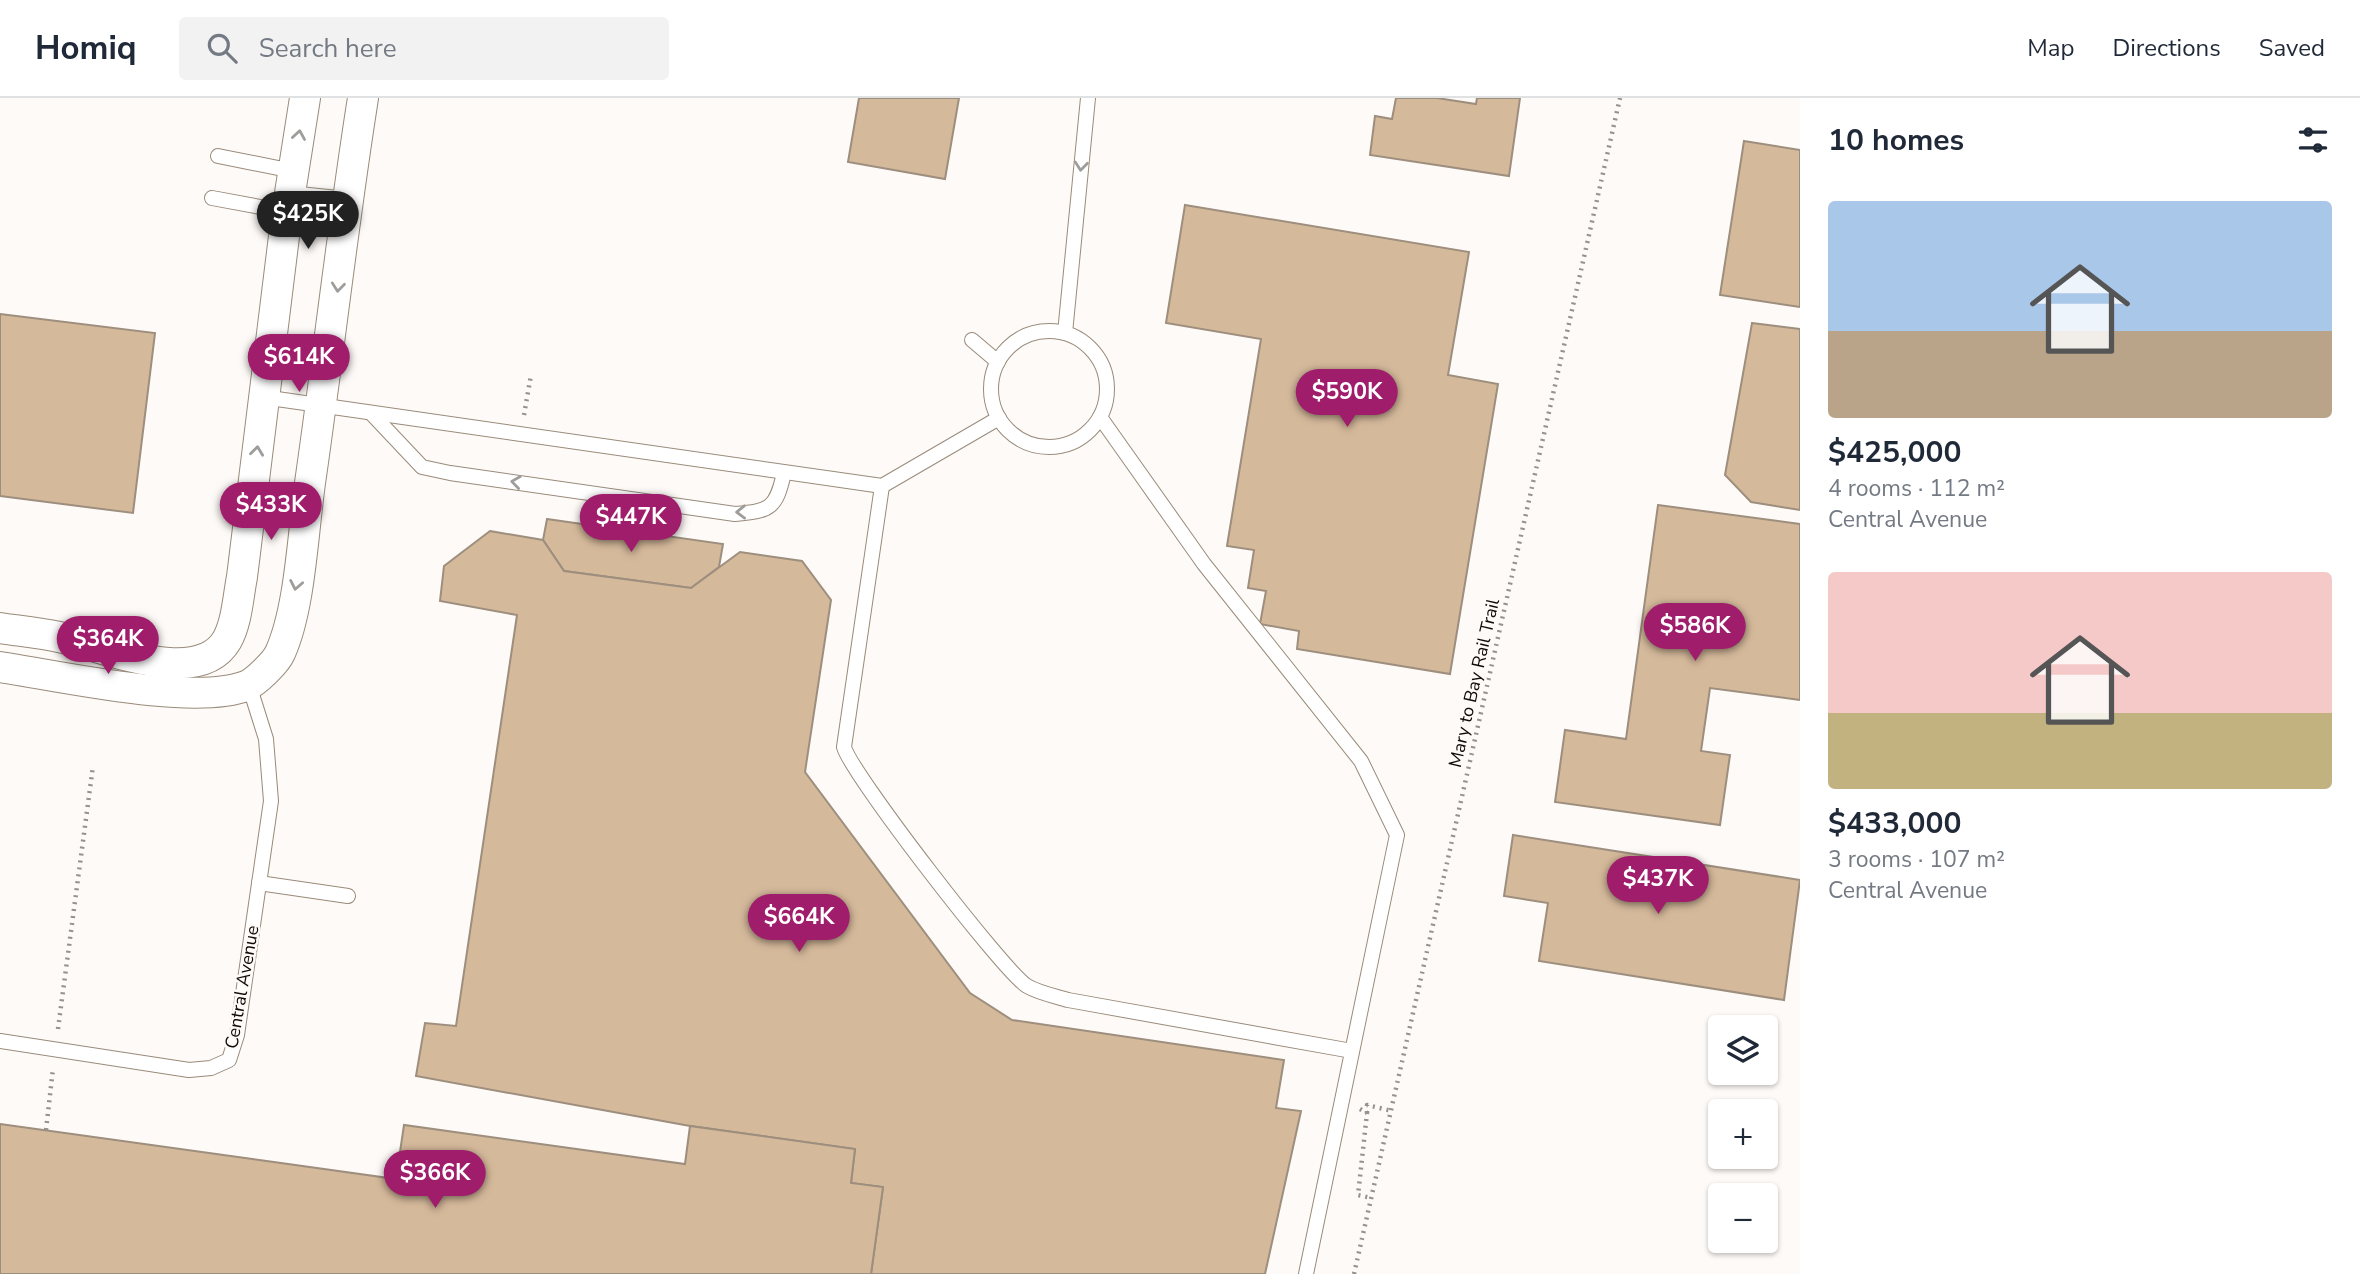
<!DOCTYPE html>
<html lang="en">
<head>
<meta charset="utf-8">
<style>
  body { margin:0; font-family:"Nunito Sans",sans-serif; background:#f2f2f3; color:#1f2937; height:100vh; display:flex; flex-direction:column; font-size:26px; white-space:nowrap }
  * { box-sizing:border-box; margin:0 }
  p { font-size:23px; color:#747a83 }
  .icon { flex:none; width:38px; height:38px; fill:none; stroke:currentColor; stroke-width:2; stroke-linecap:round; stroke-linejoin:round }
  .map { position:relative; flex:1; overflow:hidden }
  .panel { display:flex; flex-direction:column; background:#fff; width:560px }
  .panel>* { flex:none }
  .controls { position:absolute; left:1708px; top:917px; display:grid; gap:14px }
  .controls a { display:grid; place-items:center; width:70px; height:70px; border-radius:7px; background:#fff; box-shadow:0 2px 5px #0004; font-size:35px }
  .price { position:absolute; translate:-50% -60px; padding:0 16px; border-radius:24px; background:#a01d6c; color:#fff; font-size:23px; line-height:46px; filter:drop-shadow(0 2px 4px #0008) }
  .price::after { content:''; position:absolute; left:50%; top:42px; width:21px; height:16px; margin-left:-10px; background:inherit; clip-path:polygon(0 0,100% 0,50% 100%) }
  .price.current { background:#222; color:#fff }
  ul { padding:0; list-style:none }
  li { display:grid; align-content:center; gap:14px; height:371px; padding:0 28px }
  li span { display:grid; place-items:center; height:217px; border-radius:7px; color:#555 }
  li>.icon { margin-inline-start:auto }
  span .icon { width:126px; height:126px; fill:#fffc; stroke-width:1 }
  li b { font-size:30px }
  h2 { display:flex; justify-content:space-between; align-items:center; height:84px; padding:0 28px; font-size:30px }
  header { display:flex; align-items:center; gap:42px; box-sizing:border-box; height:98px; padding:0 35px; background:#fff; border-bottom:2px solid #e0e1e3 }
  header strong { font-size:33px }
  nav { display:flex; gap:38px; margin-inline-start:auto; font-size:24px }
  .search { width:490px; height:63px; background:#f2f2f3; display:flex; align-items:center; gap:18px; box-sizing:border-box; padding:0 24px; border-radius:7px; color:#747a83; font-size:26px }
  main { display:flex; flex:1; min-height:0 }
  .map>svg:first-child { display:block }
  .building { fill:#d5b99b; stroke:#9d8e7e; stroke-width:2 }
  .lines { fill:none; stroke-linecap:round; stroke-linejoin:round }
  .service-casing { stroke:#998b7b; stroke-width:16 }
  .minor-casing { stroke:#998b7b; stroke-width:32 }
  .path { stroke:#95918d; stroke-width:4.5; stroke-dasharray:2 5; stroke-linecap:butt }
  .service { stroke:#fff; stroke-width:14 }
  .minor { stroke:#fff; stroke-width:30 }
  .oneway { stroke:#9f9d9b }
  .labels { text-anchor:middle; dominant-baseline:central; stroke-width:5; stroke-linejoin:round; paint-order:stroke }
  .street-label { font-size:18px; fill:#100b06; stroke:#fefaf7 }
</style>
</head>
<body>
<header>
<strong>Homiq</strong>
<div class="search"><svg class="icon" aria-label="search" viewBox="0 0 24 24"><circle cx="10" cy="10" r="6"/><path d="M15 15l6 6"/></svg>Search here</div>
<nav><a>Map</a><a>Directions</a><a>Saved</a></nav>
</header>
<main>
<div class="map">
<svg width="1800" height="1176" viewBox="0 0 1800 1176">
  <rect width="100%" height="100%" fill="#fefaf7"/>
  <!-- building -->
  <g class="building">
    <polygon points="859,0 959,0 945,81 848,64"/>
    <polygon points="1396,0 1437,0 1476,6 1477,0 1520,0 1509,78 1370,57 1375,18 1392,21"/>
    <polygon points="1744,43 1800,52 1800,209 1720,197"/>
    <polygon points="1185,107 1469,154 1448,277 1498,286 1450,576 1297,551 1299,533 1260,526 1266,493 1248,490 1254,452 1227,448 1261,241 1166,225"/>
    <polygon points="0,216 155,235 133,415 0,398"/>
    <polygon points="1752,225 1800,231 1800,412 1751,404 1725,377"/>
    <polygon points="1658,407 1800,426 1800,602 1710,590 1701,653 1730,657 1720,727 1555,704 1565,632 1626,641"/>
    <polygon points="547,421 723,446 719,469 691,490 564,473 543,442"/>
    <polygon points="490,433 543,442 564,473 691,490 740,454 802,463 831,502 805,674 970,895 1012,922 1284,962 1276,1010 1301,1013 1265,1176 871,1176 883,1089 851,1085 855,1051 690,1028 416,978 425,925 456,928 517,517 440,503 444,468"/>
    <polygon points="1513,737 1800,782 1784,902 1539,863 1548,805 1504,798"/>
    <polygon points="0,1026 396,1081 404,1027 685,1066 690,1028 855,1051 851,1085 883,1089 871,1176 0,1176"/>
  </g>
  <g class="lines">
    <defs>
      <g id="service">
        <polyline points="218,58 293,73"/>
        <polyline points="290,95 347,101"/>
        <polyline points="212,100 287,114"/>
        <circle cx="1049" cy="291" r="58"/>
        <polyline points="1065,235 1088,0"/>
        <polyline points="972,242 998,264"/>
        <polyline points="263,299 882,388 999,320"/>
        <path d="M371,315L422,369L450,375L735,416C771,413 776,410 784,375"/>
        <polyline points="1100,319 1204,466 1361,663 1397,737 1306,1176"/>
        <path d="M882,388L844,649C850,674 1004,874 1027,888C1039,895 1055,898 1068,902L1352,953"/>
        <polyline points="259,785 348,798"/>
        <polyline points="0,943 189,972 211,970 229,962 237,937 271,703 266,641 249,587"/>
      </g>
      <g id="minor">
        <path d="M0,530C20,533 40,535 59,539C101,547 198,592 227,542C237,524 238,499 242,479L287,114L305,0"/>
        <path d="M0,569C60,578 193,608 246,588C256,584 276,564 280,555C301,509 303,429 311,378C329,252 343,126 363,0"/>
      </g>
    </defs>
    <!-- service casing -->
    <use href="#service" class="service-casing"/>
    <!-- minor casing -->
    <use href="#minor" class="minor-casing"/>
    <!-- path -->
    <g class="path">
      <polyline points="524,317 531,277"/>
      <polyline points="58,931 93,668"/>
      <polyline points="1360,1011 1367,1015 1358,1097 1371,1100"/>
      <polyline points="1367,1015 1367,1007 1392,1013"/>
      <polyline points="46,1032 53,971"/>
      <polyline points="1354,1176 1620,0"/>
    </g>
    <!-- service -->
    <use href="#service" class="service"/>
    <!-- minor -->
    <use href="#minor" class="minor"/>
  </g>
  <!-- one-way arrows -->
  <defs><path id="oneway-chevron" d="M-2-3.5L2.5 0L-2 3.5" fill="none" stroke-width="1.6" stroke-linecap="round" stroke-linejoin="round" transform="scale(1.75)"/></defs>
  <g class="oneway">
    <use href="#oneway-chevron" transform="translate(299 37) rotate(-81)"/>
    <use href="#oneway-chevron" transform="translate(1081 68) rotate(96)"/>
    <use href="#oneway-chevron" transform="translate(338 189) rotate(96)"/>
    <use href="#oneway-chevron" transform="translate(257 353) rotate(-83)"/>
    <use href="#oneway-chevron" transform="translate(516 384) rotate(-172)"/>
    <use href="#oneway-chevron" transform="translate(741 414) rotate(179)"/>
    <use href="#oneway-chevron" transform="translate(296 487) rotate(101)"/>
  </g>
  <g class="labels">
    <!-- street labels -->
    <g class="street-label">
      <text transform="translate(1474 585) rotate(-77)">Mary to Bay Rail Trail</text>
      <text transform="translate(242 889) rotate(-80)">Central Avenue</text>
    </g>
  </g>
</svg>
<div class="controls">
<a><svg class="icon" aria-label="layers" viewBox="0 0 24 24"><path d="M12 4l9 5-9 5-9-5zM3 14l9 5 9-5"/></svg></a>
<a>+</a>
<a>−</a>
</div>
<b class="price current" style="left:308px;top:153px">$425K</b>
<b class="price" style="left:299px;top:296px">$614K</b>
<b class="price" style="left:1347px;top:331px">$590K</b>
<b class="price" style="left:271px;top:444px">$433K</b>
<b class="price" style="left:631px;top:456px">$447K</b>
<b class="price" style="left:1695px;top:565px">$586K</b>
<b class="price" style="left:108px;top:578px">$364K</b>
<b class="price" style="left:1658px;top:818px">$437K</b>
<b class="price" style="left:799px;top:856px">$664K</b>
<b class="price" style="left:435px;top:1112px">$366K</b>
</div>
<section class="panel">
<h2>10 homes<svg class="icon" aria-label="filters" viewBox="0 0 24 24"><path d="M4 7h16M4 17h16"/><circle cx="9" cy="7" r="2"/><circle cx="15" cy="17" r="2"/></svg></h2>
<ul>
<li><span style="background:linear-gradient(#a9c7e8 60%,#b9a48a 0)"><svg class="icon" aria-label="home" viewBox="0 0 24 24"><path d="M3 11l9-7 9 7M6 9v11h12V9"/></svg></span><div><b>$425,000</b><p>4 rooms · 112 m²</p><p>Central Avenue</p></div></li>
<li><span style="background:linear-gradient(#f6c9c9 65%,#c2b280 0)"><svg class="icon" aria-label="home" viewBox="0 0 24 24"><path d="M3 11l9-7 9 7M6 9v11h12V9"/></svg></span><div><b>$433,000</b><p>3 rooms · 107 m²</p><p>Central Avenue</p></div></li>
</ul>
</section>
</main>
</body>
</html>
